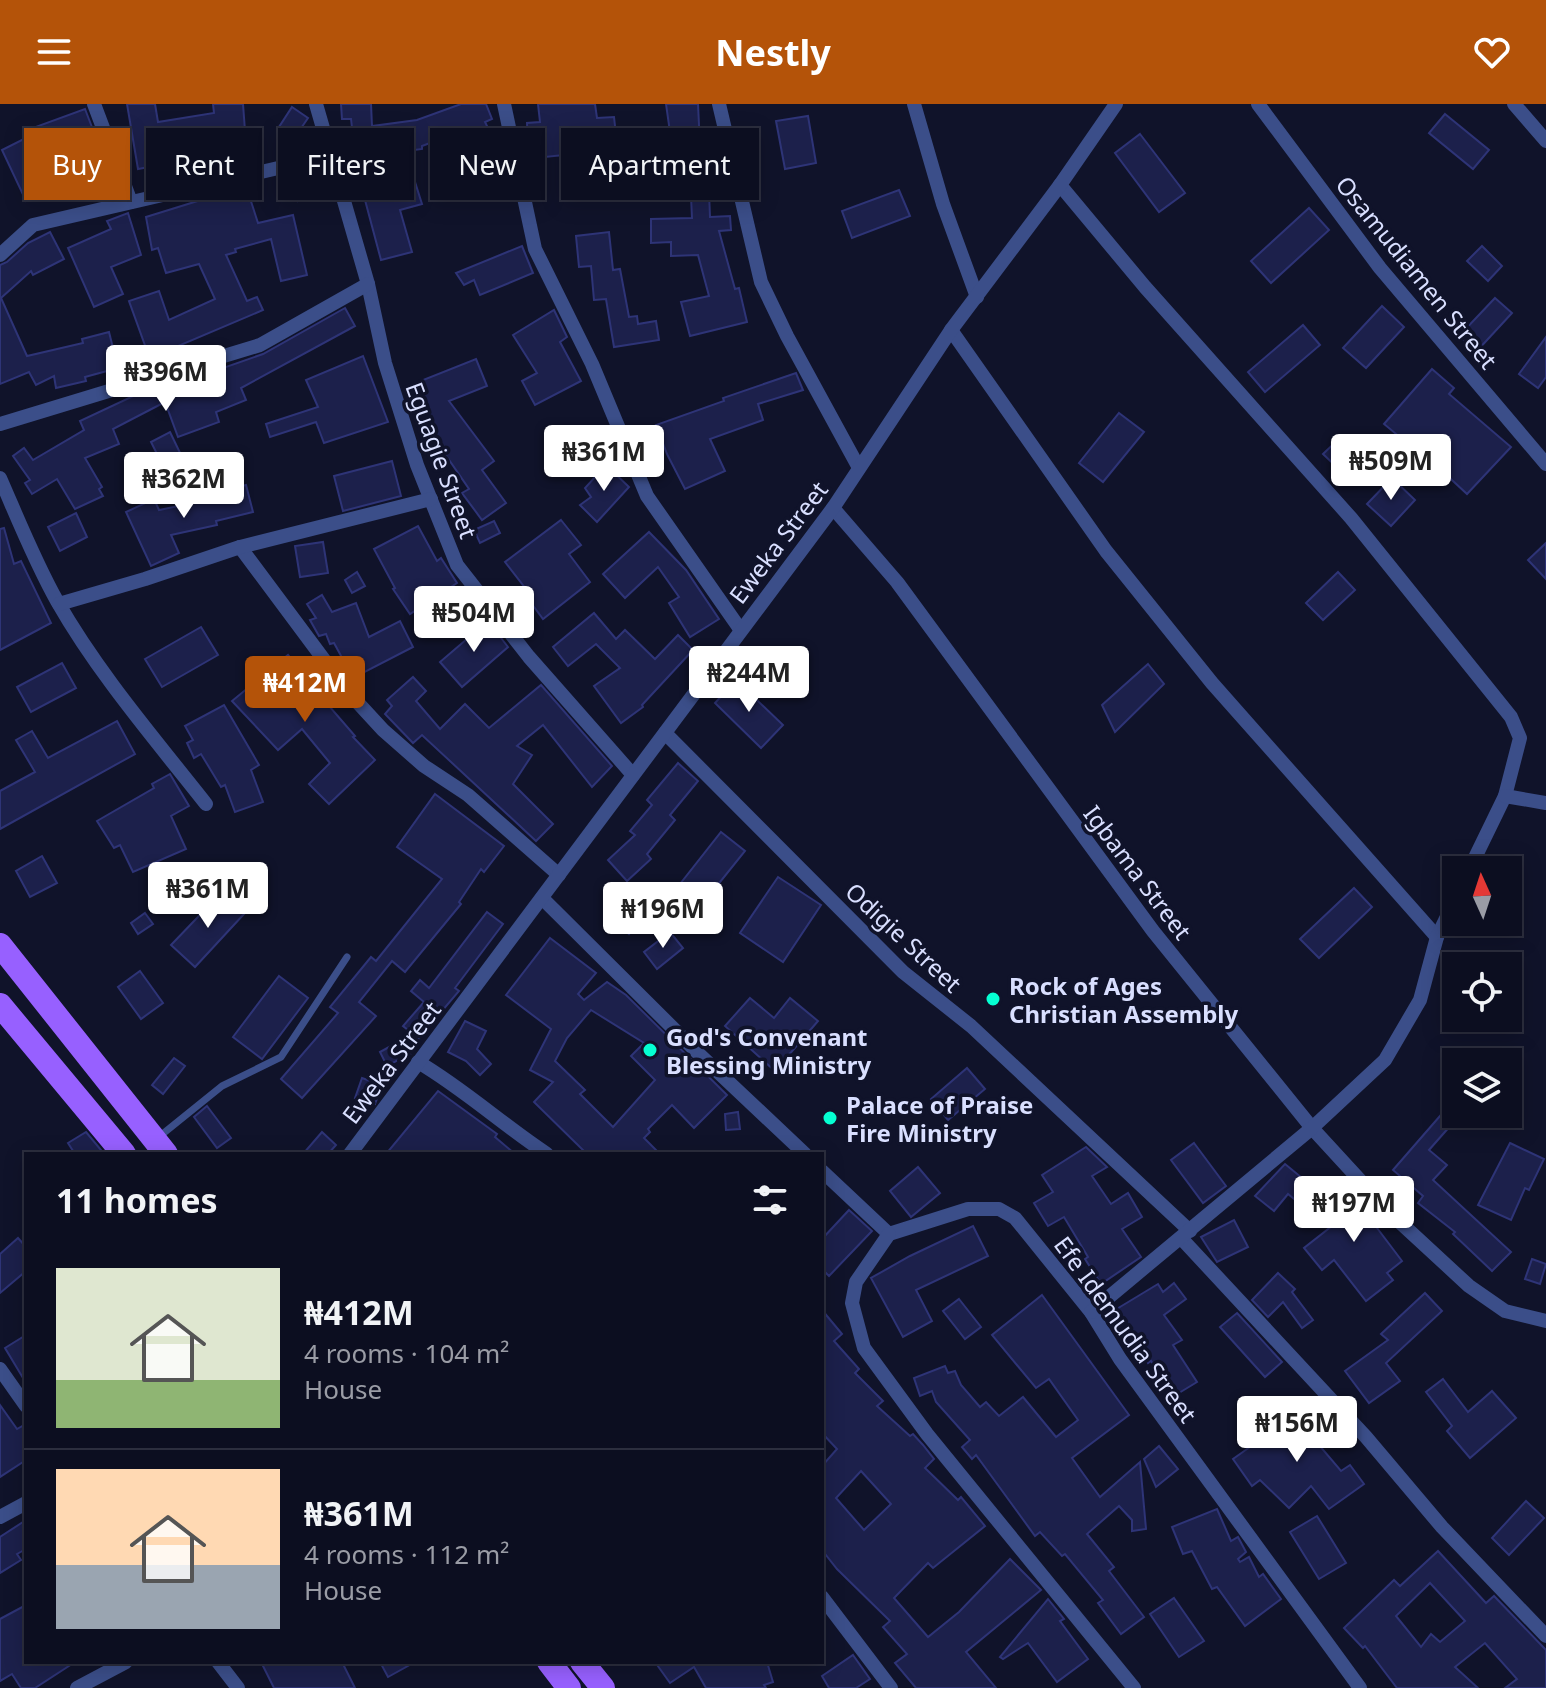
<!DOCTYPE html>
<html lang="en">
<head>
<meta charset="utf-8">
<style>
  body { margin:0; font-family:"Noto Sans",sans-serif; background:#151729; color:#f1f3f6; height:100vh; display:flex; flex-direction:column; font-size:30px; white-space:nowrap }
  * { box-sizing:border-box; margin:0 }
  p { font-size:26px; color:#9a9ca5 }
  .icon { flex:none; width:44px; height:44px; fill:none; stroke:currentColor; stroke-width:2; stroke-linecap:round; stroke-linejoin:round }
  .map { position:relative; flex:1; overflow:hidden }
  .details { position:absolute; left:24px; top:1048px; width:800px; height:512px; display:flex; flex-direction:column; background:#0c0e20; border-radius:0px; box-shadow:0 4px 20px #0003,0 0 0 2px #2c2e3e }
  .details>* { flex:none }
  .banner { position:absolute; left:24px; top:24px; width:800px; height:72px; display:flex; gap:16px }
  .needle { width:52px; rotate:357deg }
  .buttons { position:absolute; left:1442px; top:752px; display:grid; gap:16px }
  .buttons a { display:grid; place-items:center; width:80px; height:80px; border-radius:0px; background:#0c0e20; box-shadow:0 4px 20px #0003,0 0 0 2px #2c2e3e; font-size:40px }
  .price { position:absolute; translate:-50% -68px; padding:0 18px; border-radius:8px; background:#fff; color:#222; font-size:26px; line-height:52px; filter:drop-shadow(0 2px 4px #0008) }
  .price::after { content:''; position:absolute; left:50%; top:48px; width:24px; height:18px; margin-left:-12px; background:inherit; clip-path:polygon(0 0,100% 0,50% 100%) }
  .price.active { background:#b45309; color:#fff }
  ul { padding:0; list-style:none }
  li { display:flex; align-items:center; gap:24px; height:200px; padding:0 32px }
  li+li { border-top:2px solid #2c2e3e }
  li span { display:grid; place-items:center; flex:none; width:224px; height:160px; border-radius:0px; color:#555 }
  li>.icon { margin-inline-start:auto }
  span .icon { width:96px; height:96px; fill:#fffc; stroke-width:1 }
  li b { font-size:34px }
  h2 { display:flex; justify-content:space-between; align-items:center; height:96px; padding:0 32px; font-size:34px }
  .pill { padding:0 28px; border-radius:0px; background:#0c0e20; box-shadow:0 4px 20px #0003,0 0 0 2px #2c2e3e; font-size:28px; line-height:72px }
  .pill.active { background:#b45309; color:#fff }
  header { display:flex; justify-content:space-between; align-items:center; height:104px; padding:0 32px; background:#b45309; color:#fff; font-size:36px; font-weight:700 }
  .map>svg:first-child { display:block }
  .building { fill:#1c204b; stroke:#2e3477; stroke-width:2; fill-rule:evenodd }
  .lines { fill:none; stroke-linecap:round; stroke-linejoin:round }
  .service { stroke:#3b4e89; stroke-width:7 }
  .minor { stroke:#3b4e89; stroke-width:14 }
  .primary { stroke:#9760ff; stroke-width:24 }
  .poi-dot { fill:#05ffd2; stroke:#10132a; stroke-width:3 }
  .labels { text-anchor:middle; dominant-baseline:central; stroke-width:7; stroke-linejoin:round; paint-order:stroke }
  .street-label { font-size:24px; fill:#d9dfff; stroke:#10132a }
  .poi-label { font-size:24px; font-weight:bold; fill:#d9dfff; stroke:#10132a; text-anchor:start }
</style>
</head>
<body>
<header><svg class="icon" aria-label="menu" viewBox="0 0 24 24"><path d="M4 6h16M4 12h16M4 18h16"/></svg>Nestly<svg class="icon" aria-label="heart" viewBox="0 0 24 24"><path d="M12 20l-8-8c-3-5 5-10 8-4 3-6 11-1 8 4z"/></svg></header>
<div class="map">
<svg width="1546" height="1584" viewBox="0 0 1546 1584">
  <rect width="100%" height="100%" fill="#10132a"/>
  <!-- building -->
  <g class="building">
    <polygon points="127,0 155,0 158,18 214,9 213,0 243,0 246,40 240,40 240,50 228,50 227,44 164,55 165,60 138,65"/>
    <polygon points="341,0 371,0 372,22 417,16 461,0 486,0 492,15 485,18 503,55 477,67 459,28 422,42 422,45 385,50 395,83 415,78 422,100 400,106 412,148 381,156 357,66 351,15 342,15"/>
    <polygon points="538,0 595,0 597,14 614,13 617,40 573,44 573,50 545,53 543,36 528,38 527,19 540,18"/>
    <polygon points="666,0 698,0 701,63 708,62 710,113 730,112 731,126 719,127 735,185 739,184 747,218 690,232 681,198 709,192 698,151 671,152 671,138 651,139 651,115 692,114 690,71 671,73 668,35 671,35"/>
    <polygon points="292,3 308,14 295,33 279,23"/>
    <polygon points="85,5 110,70 54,87 53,84 26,97 2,46 32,31 30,25"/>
    <polygon points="1445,10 1489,46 1473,65 1429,29"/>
    <polygon points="808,12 816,59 785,65 776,17"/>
    <polygon points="1140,30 1185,89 1159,108 1115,49"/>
    <polygon points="319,65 324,92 298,97 293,71"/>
    <polygon points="246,82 258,119 293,111 307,171 281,177 271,135 235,145 236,148 226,151 247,197 257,193 263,206 178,242 180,248 151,258 129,197 159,187 169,216 215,195 199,160 166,169 158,144 152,146 146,113"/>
    <polygon points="899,86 910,112 852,134 842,107"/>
    <polygon points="1309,104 1329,126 1271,179 1251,157"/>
    <polygon points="128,109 141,151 111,163 123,190 94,203 68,144 111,125 107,117"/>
    <polygon points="50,128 64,155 33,171 31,167 1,194 27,252 83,239 82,235 109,228 118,264 85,273 86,277 56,284 54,272 36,281 29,268 0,280 0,161 7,158 28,139"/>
    <polygon points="609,128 613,166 620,165 629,213 637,212 638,220 656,217 659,236 614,243 606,195 594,196 591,162 579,163 576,132"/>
    <polygon points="522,142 533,169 480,191 474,176 464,181 456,169"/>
    <polygon points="1482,142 1502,162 1488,177 1467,157"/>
    <polygon points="1495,194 1512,209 1476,248 1459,232"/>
    <polygon points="1382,202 1404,223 1366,264 1343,244"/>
    <polygon points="345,204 355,222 241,284 246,296 216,308 219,318 178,333 165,298 113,325 119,340 85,354 102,383 99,385 103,392 75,405 57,375 32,390 25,379 30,376 13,352 24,344 33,356 84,326 80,317 146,286 149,290 263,250"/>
    <polygon points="554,206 567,233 560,238 581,277 535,301 522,277 537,269 513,231"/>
    <polygon points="1303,221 1320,241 1265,288 1248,268"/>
    <polygon points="1546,233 1546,273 1538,284 1519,270"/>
    <polygon points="363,252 388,318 324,339 316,318 270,333 266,320 318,303 306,276"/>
    <polygon points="476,255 487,282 449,297 494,357 482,366 506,399 482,416 462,389 469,385 423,318 408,282"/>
    <polygon points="1432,265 1454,284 1449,290 1511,343 1467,390 1409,336 1407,339 1384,320"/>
    <polygon points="796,269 803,286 758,300 763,316 710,335 725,367 685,385 667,350 656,321 724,297 723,294"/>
    <polygon points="1119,309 1144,328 1103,378 1079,359"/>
    <polygon points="170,328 182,353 163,362 151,338"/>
    <polygon points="1341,333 1358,350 1341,367 1323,350"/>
    <polygon points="392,357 401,392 343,407 334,372"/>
    <polygon points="606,361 629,383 597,418 580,401 591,393 585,384"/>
    <polygon points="1392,374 1415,396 1391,422 1367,400"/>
    <polygon points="246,381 253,408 216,417 217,421 171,431 179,449 151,462 126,408 154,395 159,406 213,395 211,390"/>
    <polygon points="76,409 87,433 60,447 48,423"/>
    <polygon points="561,416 581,441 569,450 590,478 543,515 526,492 529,489 505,458"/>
    <polygon points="494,417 500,429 480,439 474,426"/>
    <polygon points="418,422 437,457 441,454 457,479 410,510 393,485 395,484 374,445"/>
    <polygon points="4,424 14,460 21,457 51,519 0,546 0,425"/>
    <polygon points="649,428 686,466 719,515 690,533 669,499 679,493 658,463 625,494 603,470"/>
    <polygon points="323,438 328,469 300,473 295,442"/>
    <polygon points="1546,439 1546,475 1528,456"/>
    <polygon points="357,468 365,482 352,489 345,476"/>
    <polygon points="1338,468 1355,486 1323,516 1306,499"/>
    <polygon points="322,491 332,508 356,499 369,533 400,517 413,543 353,574 334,539 330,540 326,530 319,532 310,516 316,514 307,500"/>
    <polygon points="594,509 616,535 625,526 655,555 678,531 693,546 642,601 643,603 621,619 594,582 620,564 596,540 568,562 553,543"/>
    <polygon points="488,517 508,543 462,583 440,558"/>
    <polygon points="201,523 218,551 162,583 145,555"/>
    <polygon points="288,551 318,588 327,581 338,596 329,602 355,632 353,633 375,656 329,700 309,680 330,659 302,625 278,646 232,597"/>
    <polygon points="62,559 76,584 31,608 17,583"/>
    <polygon points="1148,560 1164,580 1115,628 1102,601"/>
    <polygon points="413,573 426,587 416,597 440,625 465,600 489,624 541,581 612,662 592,683 543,621 517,642 532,651 513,680 553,720 536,737 422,631 413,639 385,610 392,602 387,596"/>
    <polygon points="736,576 783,621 761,644 715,599"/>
    <polygon points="224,601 259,661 251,666 263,698 235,708 225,681 221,683 201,650 194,654 187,639 193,636 185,622"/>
    <polygon points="117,617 135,650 0,725 0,687 35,668 16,636 32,627 48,654"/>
    <polygon points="678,659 698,677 670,711 675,716 647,750 651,755 627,777 608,756 635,731 630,727 652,701 647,696"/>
    <polygon points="170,670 189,702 171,712 186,745 133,768 120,741 114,744 97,717 154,684 152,680"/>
    <polygon points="435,690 504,742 484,768 481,765 459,798 461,800 405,868 392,857 359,898 376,912 302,994 281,975 338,909 330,903 371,853 376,857 442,775 397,743"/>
    <polygon points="721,728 745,747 704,798 680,780"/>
    <polygon points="42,752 57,779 30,793 16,767"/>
    <polygon points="778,773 821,801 783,858 740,829"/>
    <polygon points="1354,784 1372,803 1319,854 1300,835"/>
    <polygon points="632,785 652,803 629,830 608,813"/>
    <polygon points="221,789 244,810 195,863 171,841"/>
    <polygon points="487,808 503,820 455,884 459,887 408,947 410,950 387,962 380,948 413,930 403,922 424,898 411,887 420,876 429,884"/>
    <polygon points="145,809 153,820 138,830 131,819"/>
    <polygon points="670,828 683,844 657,865 644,848"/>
    <path d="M550,834L596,869L578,890L584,896L607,878L626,891L727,991L694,1024L672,1001L648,1025L650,1028L644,1034L660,1050H587L534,998L553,978L530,966L551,925L506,891ZM591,906L644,939L631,952L655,976L613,1023L580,990L585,986L555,957L567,934Z"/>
    <polygon points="140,867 163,899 141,915 118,883"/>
    <polygon points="279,872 308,894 262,955 233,933"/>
    <polygon points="750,894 774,914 790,894 818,917 775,967 725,922"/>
    <polygon points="465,917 486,927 477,945 491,960 480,971 466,957 448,948"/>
    <polygon points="174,954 185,962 163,990 152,981"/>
    <polygon points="967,964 985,985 948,1016 931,995"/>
    <polygon points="362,974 382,981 375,1000 355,994"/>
    <polygon points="438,987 497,1030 495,1033 515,1050 386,1050"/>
    <polygon points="207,1002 231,1034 217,1044 194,1013"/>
    <polygon points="738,1008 740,1025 726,1026 725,1010"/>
    <polygon points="1440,1012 1451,1021 1429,1046 1447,1061 1433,1076 1511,1148 1492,1167 1453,1130 1455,1128 1418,1099 1423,1092 1393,1066"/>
    <polygon points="86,1028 101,1046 94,1050 75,1050 68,1039"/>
    <polygon points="322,1028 336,1041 328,1050 303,1050"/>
    <polygon points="1194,1039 1226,1082 1203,1099 1171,1056"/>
    <polygon points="1510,1039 1544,1055 1529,1086 1525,1084 1511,1116 1478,1101"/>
    <polygon points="1086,1043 1107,1063 1092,1072 1111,1100 1128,1089 1142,1113 1122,1125 1141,1153 1101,1180 1085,1155 1088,1153 1064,1113 1048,1122 1034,1099 1053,1088 1042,1071"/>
    <polygon points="1285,1060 1313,1083 1299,1099 1288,1090 1274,1107 1255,1092"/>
    <polygon points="918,1063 940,1089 911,1113 890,1087"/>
    <polygon points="1340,1075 1402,1157 1387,1169 1393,1176 1366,1197 1334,1156 1322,1166 1304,1144 1337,1118 1317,1091"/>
    <polygon points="849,1106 872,1127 829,1172 822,1165 822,1135"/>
    <polygon points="1234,1116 1248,1143 1217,1158 1201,1133"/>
    <polygon points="973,1122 988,1152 916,1186 932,1217 903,1233 871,1174 910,1152"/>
    <polygon points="18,1134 26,1143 26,1167 0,1189 0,1150"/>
    <polygon points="1532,1155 1546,1160 1540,1180 1525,1175"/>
    <polygon points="1278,1169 1295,1185 1292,1188 1313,1216 1302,1224 1283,1198 1268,1213 1252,1196"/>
    <polygon points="1174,1179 1186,1195 1164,1211 1182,1236 1173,1241 1197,1278 1174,1292 1151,1257 1148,1259 1132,1235 1115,1206 1158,1180 1163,1188"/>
    <polygon points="1425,1189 1442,1207 1386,1259 1400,1277 1369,1299 1345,1267 1388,1236 1381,1230"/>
    <polygon points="1042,1191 1129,1311 1072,1354 1100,1393 1140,1358 1146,1425 1132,1427 1132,1416 1119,1402 1087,1430 1114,1463 1109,1467 1144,1513 1121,1530 1098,1499 1103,1496 1065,1450 1062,1452 1040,1428 1035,1432 976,1351 972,1355 962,1343 970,1336 936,1298 932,1287 920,1292 914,1274 945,1262 948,1269 955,1267 961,1281 980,1303 986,1298 999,1312 1023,1293 1056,1333 1078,1316 1049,1275 1036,1284 992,1231"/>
    <polygon points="959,1195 981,1223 965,1235 943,1207"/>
    <path d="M822,1206L842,1230L834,1237L859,1265L855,1269L883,1297L877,1302L910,1332L913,1330L923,1341L934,1355L925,1364L958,1396L961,1393L985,1422L933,1464L928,1459L894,1494L928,1533L959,1508L1010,1455L1041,1486L966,1548L996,1584H916L895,1559L907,1550L883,1523L890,1517L837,1465L822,1446V1362L837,1345L822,1329ZM861,1367L891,1400L864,1426L836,1394Z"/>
    <polygon points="1237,1209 1282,1258 1265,1273 1220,1223"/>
    <polygon points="26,1231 26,1279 5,1244"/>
    <polygon points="1443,1275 1468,1308 1492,1287 1516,1314 1470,1354 1447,1327 1452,1322 1426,1288"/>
    <polygon points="0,1301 17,1325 26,1320 26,1356 0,1373"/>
    <polygon points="1305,1304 1322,1328 1313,1334 1341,1367 1350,1361 1364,1380 1329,1405 1311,1382 1289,1404 1260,1376 1252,1382 1233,1355"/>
    <polygon points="1159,1342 1178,1365 1156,1383 1144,1355"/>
    <polygon points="1526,1397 1544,1414 1509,1451 1492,1434"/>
    <polygon points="1217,1405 1231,1437 1238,1433 1246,1448 1238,1455 1240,1458 1249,1453 1259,1473 1263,1470 1281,1495 1245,1522 1217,1483 1212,1485 1192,1447 1183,1450 1172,1423"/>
    <polygon points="1317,1412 1346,1459 1319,1475 1290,1428"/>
    <polygon points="26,1416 26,1445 17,1450 21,1456 0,1469 0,1433"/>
    <path d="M1438,1447L1486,1499L1494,1492L1546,1546V1584H1505L1517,1575L1485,1539L1455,1563L1478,1584H1397L1365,1542L1363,1544L1344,1524L1394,1476L1400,1482ZM1430,1479L1465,1517L1440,1538L1431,1530L1421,1543L1396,1512Z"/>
    <polygon points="1174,1494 1204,1537 1179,1553 1150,1510"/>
    <polygon points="1048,1495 1064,1515 1060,1517 1088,1555 1057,1578 1028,1539 1003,1555 1000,1553"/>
    <polygon points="26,1501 26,1558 75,1558 35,1584 21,1584 12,1570 0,1577 0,1515"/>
    <polygon points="853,1551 870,1575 856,1584 829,1584 822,1572"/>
    <polygon points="261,1558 342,1558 355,1584 274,1584"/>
    <polygon points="380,1558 415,1558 388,1573"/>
    <polygon points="655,1558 767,1558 773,1578 764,1581 766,1584 706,1584 694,1563 670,1579"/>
  </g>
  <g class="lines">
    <!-- service -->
    <polyline class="service" points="160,1032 222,982 281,953 347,853"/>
    <!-- minor -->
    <g class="minor">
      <polyline points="94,0 131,98"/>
      <polyline points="316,0 368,180 385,259 417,361 457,461 529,553 633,671"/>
      <polyline points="504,0 535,145 592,260 647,392 740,525"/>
      <polyline points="719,0 761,178 787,232 859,364"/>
      <polyline points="914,0 943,100 977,193"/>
      <polyline points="1258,0 1380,164 1546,360"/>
      <polyline points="1514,0 1546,37"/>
      <polyline points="1060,81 1145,183 1351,414 1511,613 1520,634 1505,692 1469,766"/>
      <polyline points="0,151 33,121 330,52"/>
      <polyline points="951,226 1106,447 1212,579 1437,833"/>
      <polyline points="0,320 260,241 368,180"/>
      <path d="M0,374C18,415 35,458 57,497C98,569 154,634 206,700"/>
      <polyline points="833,404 897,478 1153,827 1312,1024 1391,1110 1469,1182 1505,1207 1546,1217"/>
      <polyline points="240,443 348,588 383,626 424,662 468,691 559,771"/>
      <polyline points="59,500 145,475 240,443 431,395"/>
      <polyline points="665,629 903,868 971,922 1190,1127"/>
      <polyline points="1505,692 1546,699"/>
      <polyline points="542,794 700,951 805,1050"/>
      <path d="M418,958C464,985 503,1021 547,1050"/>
      <polyline points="350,1050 833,404 951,226 1060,81 1116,0"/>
      <polyline points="822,1067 889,1130 968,1105 999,1105 1015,1114 1091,1208 1120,1255 1360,1584"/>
      <polyline points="889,1130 856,1178 852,1199 864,1244 927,1330 1134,1584"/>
      <polyline points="1181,1134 1366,1333 1442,1423 1546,1532"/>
      <polyline points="1091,1208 1312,1024 1385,956 1420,896 1437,833 1456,794"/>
      <polyline points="0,1265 26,1302"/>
      <polyline points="0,1413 26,1399"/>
      <polyline points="822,1493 891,1584"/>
      <polyline points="218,1558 238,1584"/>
      <polyline points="77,1584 126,1558"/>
    </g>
    <!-- primary -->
    <g class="primary">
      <polyline points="0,841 166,1050"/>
      <polyline points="0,901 124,1050"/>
      <polyline points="549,1558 569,1584"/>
      <polyline points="582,1558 603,1584"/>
    </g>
  </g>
  <!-- markers -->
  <g class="poi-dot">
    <circle cx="993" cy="895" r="8"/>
    <circle cx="650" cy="946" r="8"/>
    <circle cx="830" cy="1014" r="8"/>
  </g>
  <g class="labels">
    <!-- street labels -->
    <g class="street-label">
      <text transform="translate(1417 168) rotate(51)">Osamudiamen Street</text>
      <text transform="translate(442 356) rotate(70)">Eguagie Street</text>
      <text transform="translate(778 438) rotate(-53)">Eweka Street</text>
      <text transform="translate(1138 768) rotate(53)">Igbama Street</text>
      <text transform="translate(904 833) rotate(43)">Odigie Street</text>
      <text transform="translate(391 958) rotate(-53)">Eweka Street</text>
      <text transform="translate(1126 1225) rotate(54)">Efe Idemudia Street</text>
    </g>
    <!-- poi labels -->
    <g class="poi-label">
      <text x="1009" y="881">Rock of Ages<tspan x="1009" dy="28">Christian Assembly</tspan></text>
      <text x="666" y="932">God's Convenant<tspan x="666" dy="28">Blessing Ministry</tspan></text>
      <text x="846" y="1000">Palace of Praise<tspan x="846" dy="28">Fire Ministry</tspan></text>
    </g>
  </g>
</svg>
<div class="buttons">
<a><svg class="needle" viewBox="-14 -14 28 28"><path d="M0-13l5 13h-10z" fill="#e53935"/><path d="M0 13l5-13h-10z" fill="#9a9ca5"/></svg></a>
<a><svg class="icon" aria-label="locate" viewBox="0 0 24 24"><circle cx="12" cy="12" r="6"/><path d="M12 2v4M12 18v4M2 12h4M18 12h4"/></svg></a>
<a><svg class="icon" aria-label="layers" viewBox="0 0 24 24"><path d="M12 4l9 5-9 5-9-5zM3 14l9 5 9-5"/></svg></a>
</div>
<b class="price" style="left:166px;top:309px">₦396M</b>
<b class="price" style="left:604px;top:389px">₦361M</b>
<b class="price" style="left:1391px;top:398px">₦509M</b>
<b class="price" style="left:184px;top:416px">₦362M</b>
<b class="price" style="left:474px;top:550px">₦504M</b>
<b class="price" style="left:749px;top:610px">₦244M</b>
<b class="price active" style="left:305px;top:620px">₦412M</b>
<b class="price" style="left:208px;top:826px">₦361M</b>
<b class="price" style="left:663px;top:846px">₦196M</b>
<b class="price" style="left:1354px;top:1140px">₦197M</b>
<b class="price" style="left:1297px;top:1360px">₦156M</b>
<div class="banner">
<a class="pill active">Buy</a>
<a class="pill">Rent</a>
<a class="pill">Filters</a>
<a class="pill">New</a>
<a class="pill">Apartment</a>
</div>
<section class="details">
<h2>11 homes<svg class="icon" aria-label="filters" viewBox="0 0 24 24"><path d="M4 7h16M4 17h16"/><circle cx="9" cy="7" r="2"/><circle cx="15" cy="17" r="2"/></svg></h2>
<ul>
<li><span style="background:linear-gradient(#dfe7d0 70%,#8fb573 0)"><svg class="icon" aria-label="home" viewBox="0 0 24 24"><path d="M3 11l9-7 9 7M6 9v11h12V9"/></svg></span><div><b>₦412M</b><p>4 rooms · 104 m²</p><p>House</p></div></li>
<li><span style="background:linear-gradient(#ffd9b3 60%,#9aa5b1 0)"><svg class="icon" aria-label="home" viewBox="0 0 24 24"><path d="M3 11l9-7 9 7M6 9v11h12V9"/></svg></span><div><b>₦361M</b><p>4 rooms · 112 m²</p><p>House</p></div></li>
</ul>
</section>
</div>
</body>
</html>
